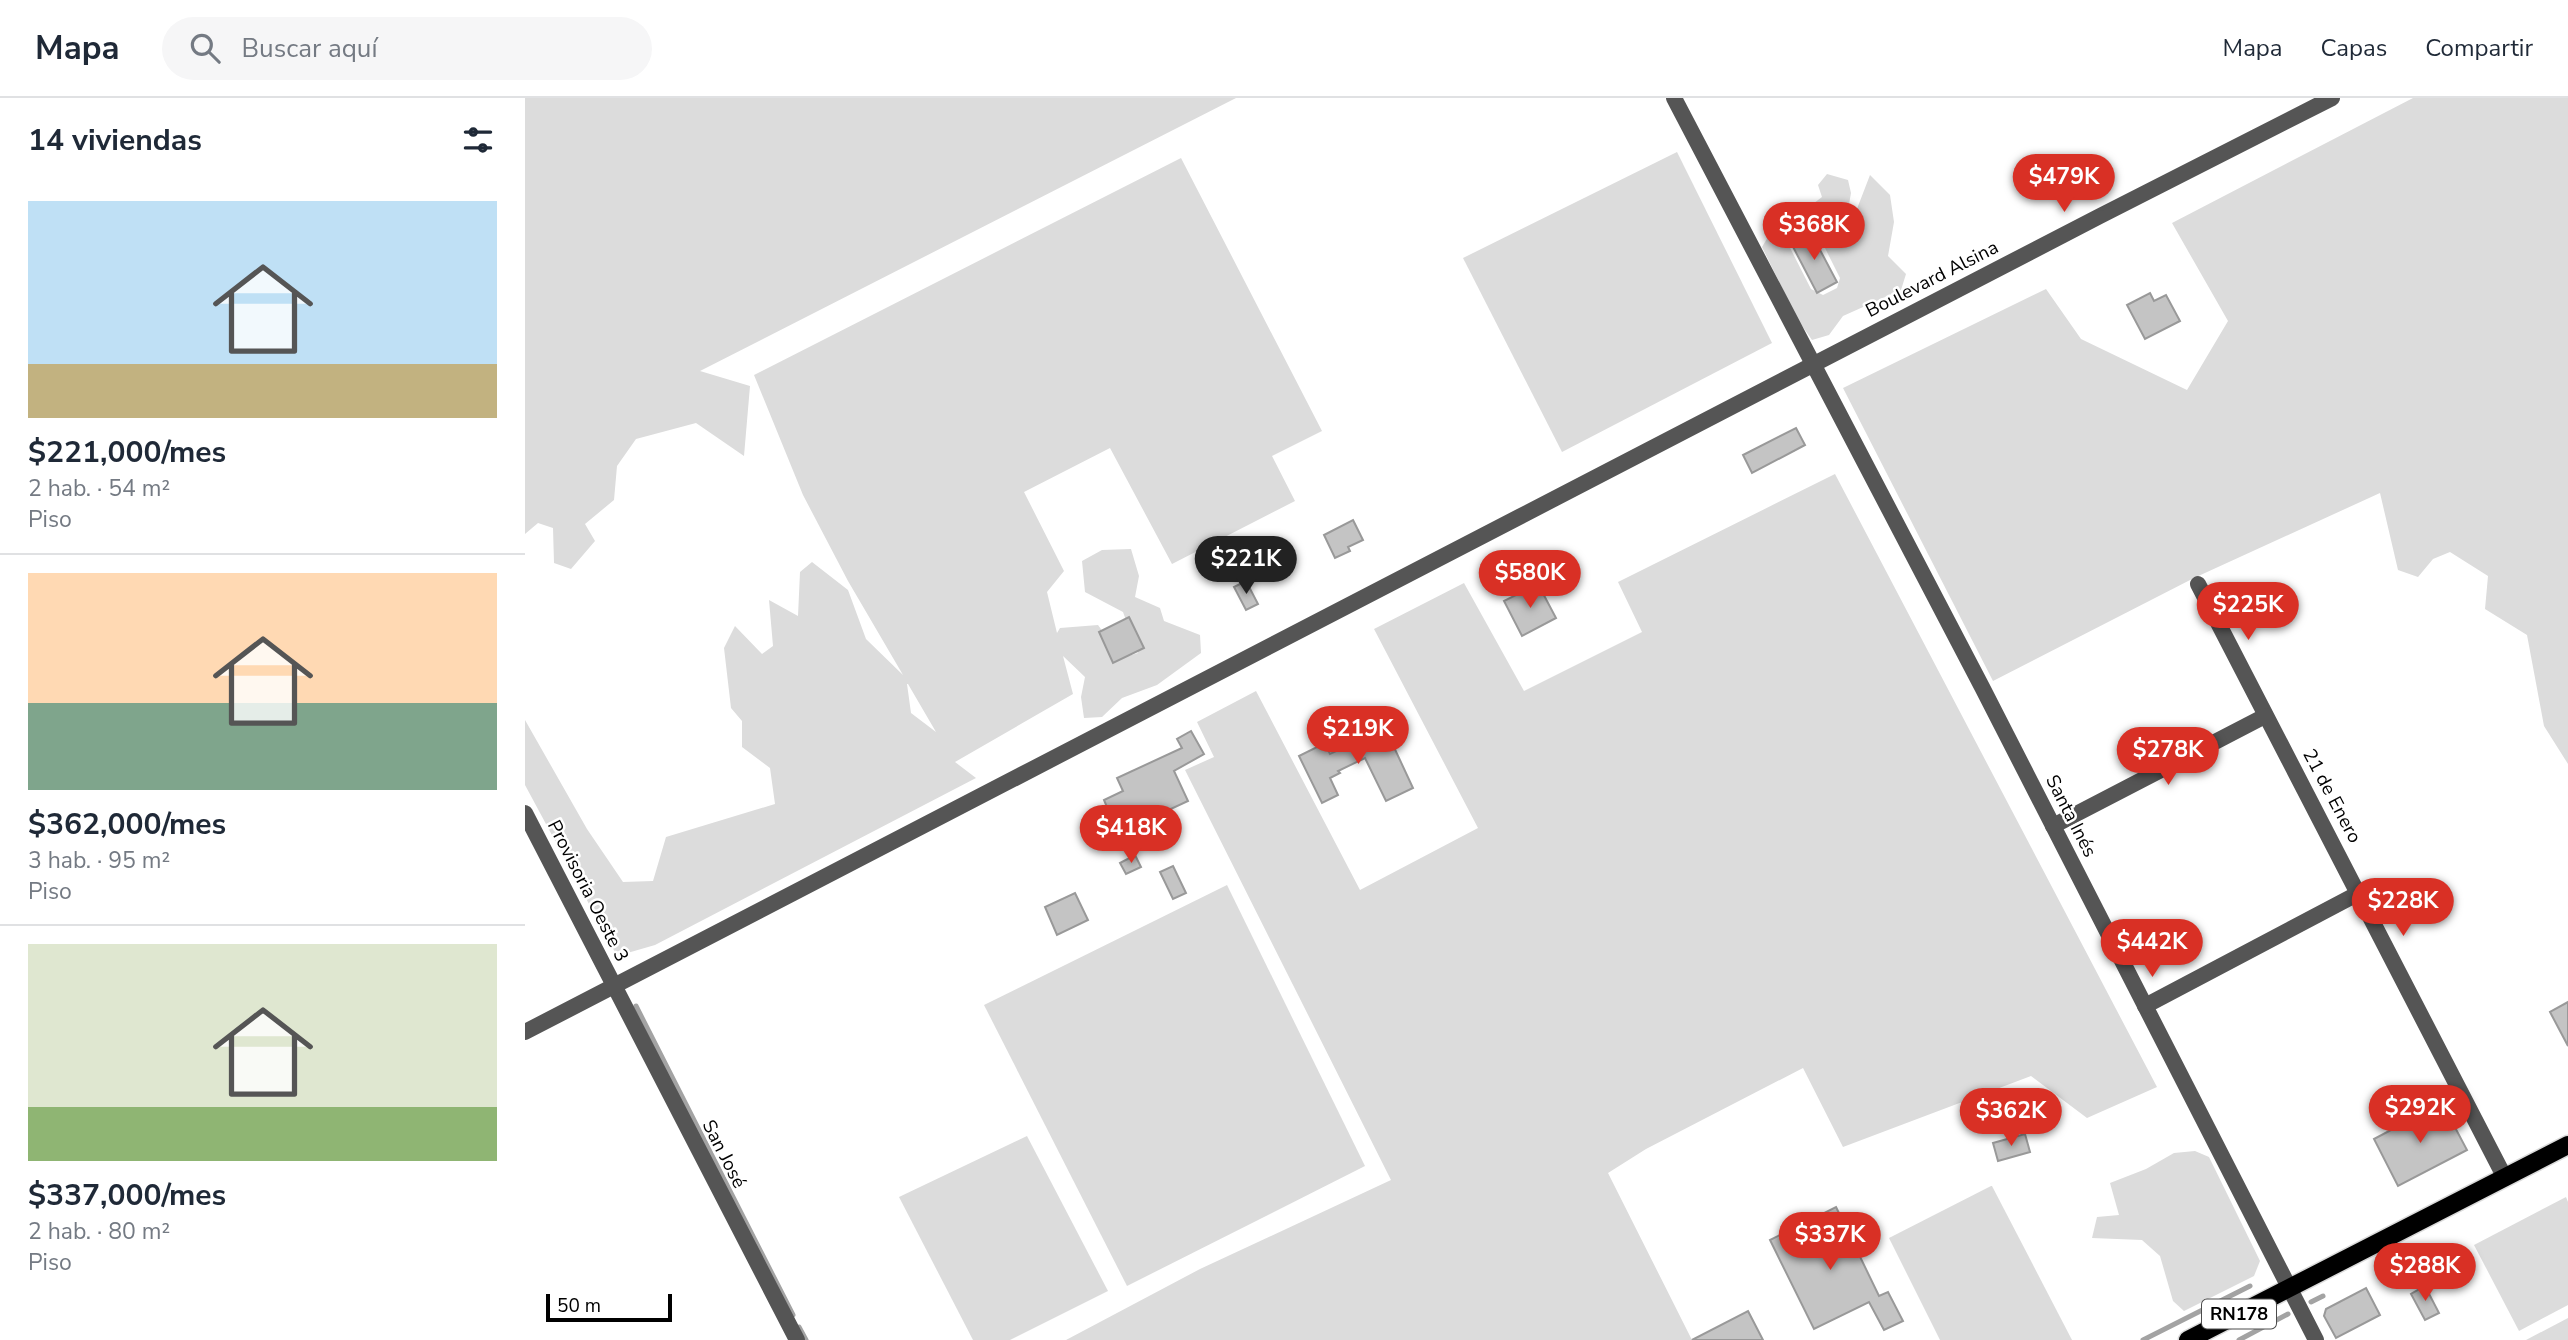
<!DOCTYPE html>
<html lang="es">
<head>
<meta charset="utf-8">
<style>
  body { margin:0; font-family:"Nunito Sans",sans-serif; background:#f6f6f7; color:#1f2937; height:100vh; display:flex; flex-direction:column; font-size:26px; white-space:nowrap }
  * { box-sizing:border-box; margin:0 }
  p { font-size:23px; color:#747a83 }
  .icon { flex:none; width:38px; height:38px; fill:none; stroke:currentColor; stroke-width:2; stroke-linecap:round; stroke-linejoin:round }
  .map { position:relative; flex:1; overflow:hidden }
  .panel { display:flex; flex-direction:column; background:#fff; width:525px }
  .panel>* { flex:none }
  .scale { position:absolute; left:21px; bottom:18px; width:126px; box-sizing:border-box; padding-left:7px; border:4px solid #000; border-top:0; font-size:19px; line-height:24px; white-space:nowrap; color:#000; -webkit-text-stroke:5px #fff; paint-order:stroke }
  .price { position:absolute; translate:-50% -60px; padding:0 16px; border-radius:24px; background:#d93025; color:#fff; font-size:23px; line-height:46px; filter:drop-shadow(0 2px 4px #0008) }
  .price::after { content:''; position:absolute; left:50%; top:42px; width:21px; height:16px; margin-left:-10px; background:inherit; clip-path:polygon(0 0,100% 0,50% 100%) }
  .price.current { background:#222; color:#fff }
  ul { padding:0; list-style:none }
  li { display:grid; align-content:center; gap:14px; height:371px; padding:0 28px }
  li+li { border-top:2px solid #e0e1e3 }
  li span { display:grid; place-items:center; height:217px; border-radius:0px; color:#555 }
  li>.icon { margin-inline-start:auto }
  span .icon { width:126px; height:126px; fill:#fffc; stroke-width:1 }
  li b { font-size:30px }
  h2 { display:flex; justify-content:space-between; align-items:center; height:84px; padding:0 28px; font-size:30px }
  header { display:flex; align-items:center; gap:42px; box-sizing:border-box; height:98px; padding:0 35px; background:#fff; border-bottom:2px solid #e0e1e3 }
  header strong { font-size:33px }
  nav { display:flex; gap:38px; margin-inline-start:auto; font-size:24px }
  .search { width:490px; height:63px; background:#f6f6f7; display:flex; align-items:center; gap:18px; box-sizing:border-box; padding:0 24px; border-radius:38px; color:#747a83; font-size:26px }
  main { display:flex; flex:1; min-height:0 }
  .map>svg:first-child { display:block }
  .green { fill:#dcdcdc; fill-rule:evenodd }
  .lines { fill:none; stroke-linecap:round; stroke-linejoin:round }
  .stream { stroke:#a3a3a3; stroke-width:5 }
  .building { fill:#c4c4c4; stroke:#999; stroke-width:2 }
  .major-casing { stroke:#dbdbdb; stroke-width:21 }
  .minor { stroke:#555; stroke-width:16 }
  .major { stroke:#000; stroke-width:18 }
  .labels { text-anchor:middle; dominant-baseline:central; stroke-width:5; stroke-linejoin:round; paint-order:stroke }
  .shield { fill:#fff; stroke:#4c4c4c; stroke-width:2 }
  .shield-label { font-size:18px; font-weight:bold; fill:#000 }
  .street-label { font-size:19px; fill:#000; stroke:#fff }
</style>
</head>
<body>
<header>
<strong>Mapa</strong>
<div class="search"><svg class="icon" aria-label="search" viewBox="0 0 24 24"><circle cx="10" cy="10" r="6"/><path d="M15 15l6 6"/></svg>Buscar aquí</div>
<nav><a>Mapa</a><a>Capas</a><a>Compartir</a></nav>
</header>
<main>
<section class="panel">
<h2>14 viviendas<svg class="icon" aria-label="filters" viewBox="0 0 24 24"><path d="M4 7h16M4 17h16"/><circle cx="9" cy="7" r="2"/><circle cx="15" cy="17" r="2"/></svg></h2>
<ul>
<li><span style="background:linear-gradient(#bfe0f5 75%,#c2b280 0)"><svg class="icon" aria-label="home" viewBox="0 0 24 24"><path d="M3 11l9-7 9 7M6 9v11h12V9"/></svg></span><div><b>$221,000/mes</b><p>2 hab. · 54 m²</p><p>Piso</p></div></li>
<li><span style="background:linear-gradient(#ffd9b3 60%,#7fa58c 0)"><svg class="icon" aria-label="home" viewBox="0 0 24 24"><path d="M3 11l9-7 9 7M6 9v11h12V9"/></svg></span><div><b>$362,000/mes</b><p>3 hab. · 95 m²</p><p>Piso</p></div></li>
<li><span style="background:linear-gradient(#dfe7d0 75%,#8fb573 0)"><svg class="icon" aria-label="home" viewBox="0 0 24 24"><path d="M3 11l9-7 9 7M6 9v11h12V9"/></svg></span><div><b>$337,000/mes</b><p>2 hab. · 80 m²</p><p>Piso</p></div></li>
</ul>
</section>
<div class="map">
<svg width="2043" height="1242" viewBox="0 0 2043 1242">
  <rect width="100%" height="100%" fill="#fff"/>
  <!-- green -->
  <g class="green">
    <polygon points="0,0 711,0 175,273 225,288 219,358 171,325 111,341 92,368 89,402 60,426 70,443 46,471 29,465 28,430 13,425 0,436"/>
    <polygon points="1888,0 2043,0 2043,666 2019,628 2002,537 1960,511 1963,478 1925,454 1908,461 1893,479 1873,472 1855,395 1669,480 1468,583 1318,290 1521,191 1556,241 1662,292 1703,223 1647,125"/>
    <polygon points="1152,54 1247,245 1037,354 938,160"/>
    <path d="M656,60L797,333L747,358L770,403L647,466L585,350L499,394L539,473L522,494L532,535L535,530L573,527L597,560L613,555L598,514L560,494L557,463L577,452L606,451L614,478L610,499L635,510L639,523L675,537L676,555L632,587L597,600L577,619L559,620L556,599L560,579L538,558L548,596L430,664L451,680L130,847L92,858L0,687V622L62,731L98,784L128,783L141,739L250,706L245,670L217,649V623L206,610L199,550L210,528L237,556L248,548L244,502L273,518L275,474L287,464L323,492L341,541L378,577L323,483L278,397L229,277ZM382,586H383L411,634L386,615Z"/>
    <polygon points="1302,76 1323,82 1326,95 1323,112 1330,116 1345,77 1365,97 1369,124 1363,158 1381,176 1376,192 1318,218 1304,237 1287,242 1273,222 1237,149 1246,134 1259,138 1286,191 1298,197 1312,190 1315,180 1294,138 1276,130 1276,115 1297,99 1293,87"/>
    <polygon points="1310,376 1632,989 1562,1020 1506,978 1318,1049 1278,970 1121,1051 1083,1075 1167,1242 541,1242 675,1171 866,1082 660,672 689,659 672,624 731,593 835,792 953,730 849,531 939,485 999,593 1117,534 1093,484"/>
    <polygon points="702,787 840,1068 602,1188 459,907"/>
    <polygon points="502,1038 583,1193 485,1242 448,1242 374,1099"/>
    <polygon points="1670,1053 1684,1059 1735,1163 1729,1178 1659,1213 1648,1203 1635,1158 1617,1142 1567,1140 1572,1119 1594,1117 1585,1085 1621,1071 1649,1055"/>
    <polygon points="1466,1088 1467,1088 1547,1242 1415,1242 1364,1140"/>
    <polygon points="2041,1099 2043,1104 2043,1207 1994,1233 1949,1147"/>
    <polygon points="2043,1220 2043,1242 2001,1242"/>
  </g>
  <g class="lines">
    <!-- stream -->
    <g class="stream">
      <polyline points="111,908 268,1217"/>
      <polyline points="1786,1204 1798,1198"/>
      <polyline points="274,1229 281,1242"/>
      <polyline points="1618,1242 1725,1188"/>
      <polyline points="1714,1242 1763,1216"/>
    </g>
  </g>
  <!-- building -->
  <g class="building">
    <polygon points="1285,133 1312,184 1292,195 1265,143"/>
    <polygon points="1625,195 1629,203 1641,197 1655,223 1620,241 1602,207"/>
    <polygon points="1271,330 1280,347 1227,375 1218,357"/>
    <polygon points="828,422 838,442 823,449 825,453 810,460 799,437"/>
    <polygon points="721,483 733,506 721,512 709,489"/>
    <polygon points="1013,486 1031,520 997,538 979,503"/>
    <polygon points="604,519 619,550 588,565 574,534"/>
    <polygon points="860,630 888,690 861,703 840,660 813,673 815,675 805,680 813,697 797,705 774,658 800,645 805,656"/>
    <polygon points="666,633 679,656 649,673 663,703 618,724 614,715 589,727 597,742 582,749 572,728 587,721 579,702 598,693 592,680 657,650 652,641"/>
    <polygon points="610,757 616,769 601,776 595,765"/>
    <polygon points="648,768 661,795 648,801 635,774"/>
    <polygon points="550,795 563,822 532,837 520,809"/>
    <polygon points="2043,904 2043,948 2025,914"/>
    <polygon points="1917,1005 1942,1052 1873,1088 1849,1041"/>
    <polygon points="1500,1036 1505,1054 1473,1063 1468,1045"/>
    <polygon points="1311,1109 1354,1198 1363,1194 1378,1223 1359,1232 1344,1204 1289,1231 1245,1142"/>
    <polygon points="1900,1188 1914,1215 1900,1222 1886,1196"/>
    <polygon points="1841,1190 1855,1217 1811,1240 1799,1218 1801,1211"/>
    <polygon points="1223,1213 1238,1242 1167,1242"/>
  </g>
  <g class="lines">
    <defs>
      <polyline id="major" points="1663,1242 2043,1047"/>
    </defs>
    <!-- major casing -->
    <use href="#major" class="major-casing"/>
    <!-- minor -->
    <g class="minor">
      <polyline points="1149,0 1457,589 1791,1242"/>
      <polyline points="1673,486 1980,1080"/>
      <polyline points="0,715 272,1242"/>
      <polyline points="1528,728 1740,618"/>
      <polyline points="1620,908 1834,795"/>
      <polyline points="0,934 1575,118 1807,0"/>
    </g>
    <!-- major -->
    <use href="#major" class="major"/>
  </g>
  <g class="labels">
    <!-- shield labels -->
    <rect class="shield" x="1677" y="1201.5" width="74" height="29" rx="5"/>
    <g class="shield-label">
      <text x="1714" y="1216">RN178</text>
    </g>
    <!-- street labels -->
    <g class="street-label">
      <text transform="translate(1407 181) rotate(-27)">Boulevard Alsina</text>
      <text transform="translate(1807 698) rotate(62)">21 de Enero</text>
      <text transform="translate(1546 718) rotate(63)">Santa Inés</text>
      <text transform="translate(63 793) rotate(63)">Provisoria Oeste 3</text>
      <text transform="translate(199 1056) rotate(63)">San José</text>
    </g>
  </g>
</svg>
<div class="scale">50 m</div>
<b class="price" style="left:1539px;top:116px">$479K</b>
<b class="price" style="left:1289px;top:164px">$368K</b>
<b class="price current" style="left:721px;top:498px">$221K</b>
<b class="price" style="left:1005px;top:512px">$580K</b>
<b class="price" style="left:1723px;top:544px">$225K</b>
<b class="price" style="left:833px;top:668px">$219K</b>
<b class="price" style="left:1643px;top:689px">$278K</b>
<b class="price" style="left:606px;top:767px">$418K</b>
<b class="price" style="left:1878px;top:840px">$228K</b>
<b class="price" style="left:1627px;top:881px">$442K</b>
<b class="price" style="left:1895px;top:1047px">$292K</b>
<b class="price" style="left:1486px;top:1050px">$362K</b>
<b class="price" style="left:1305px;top:1174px">$337K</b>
<b class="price" style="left:1900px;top:1205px">$288K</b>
</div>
</main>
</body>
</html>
